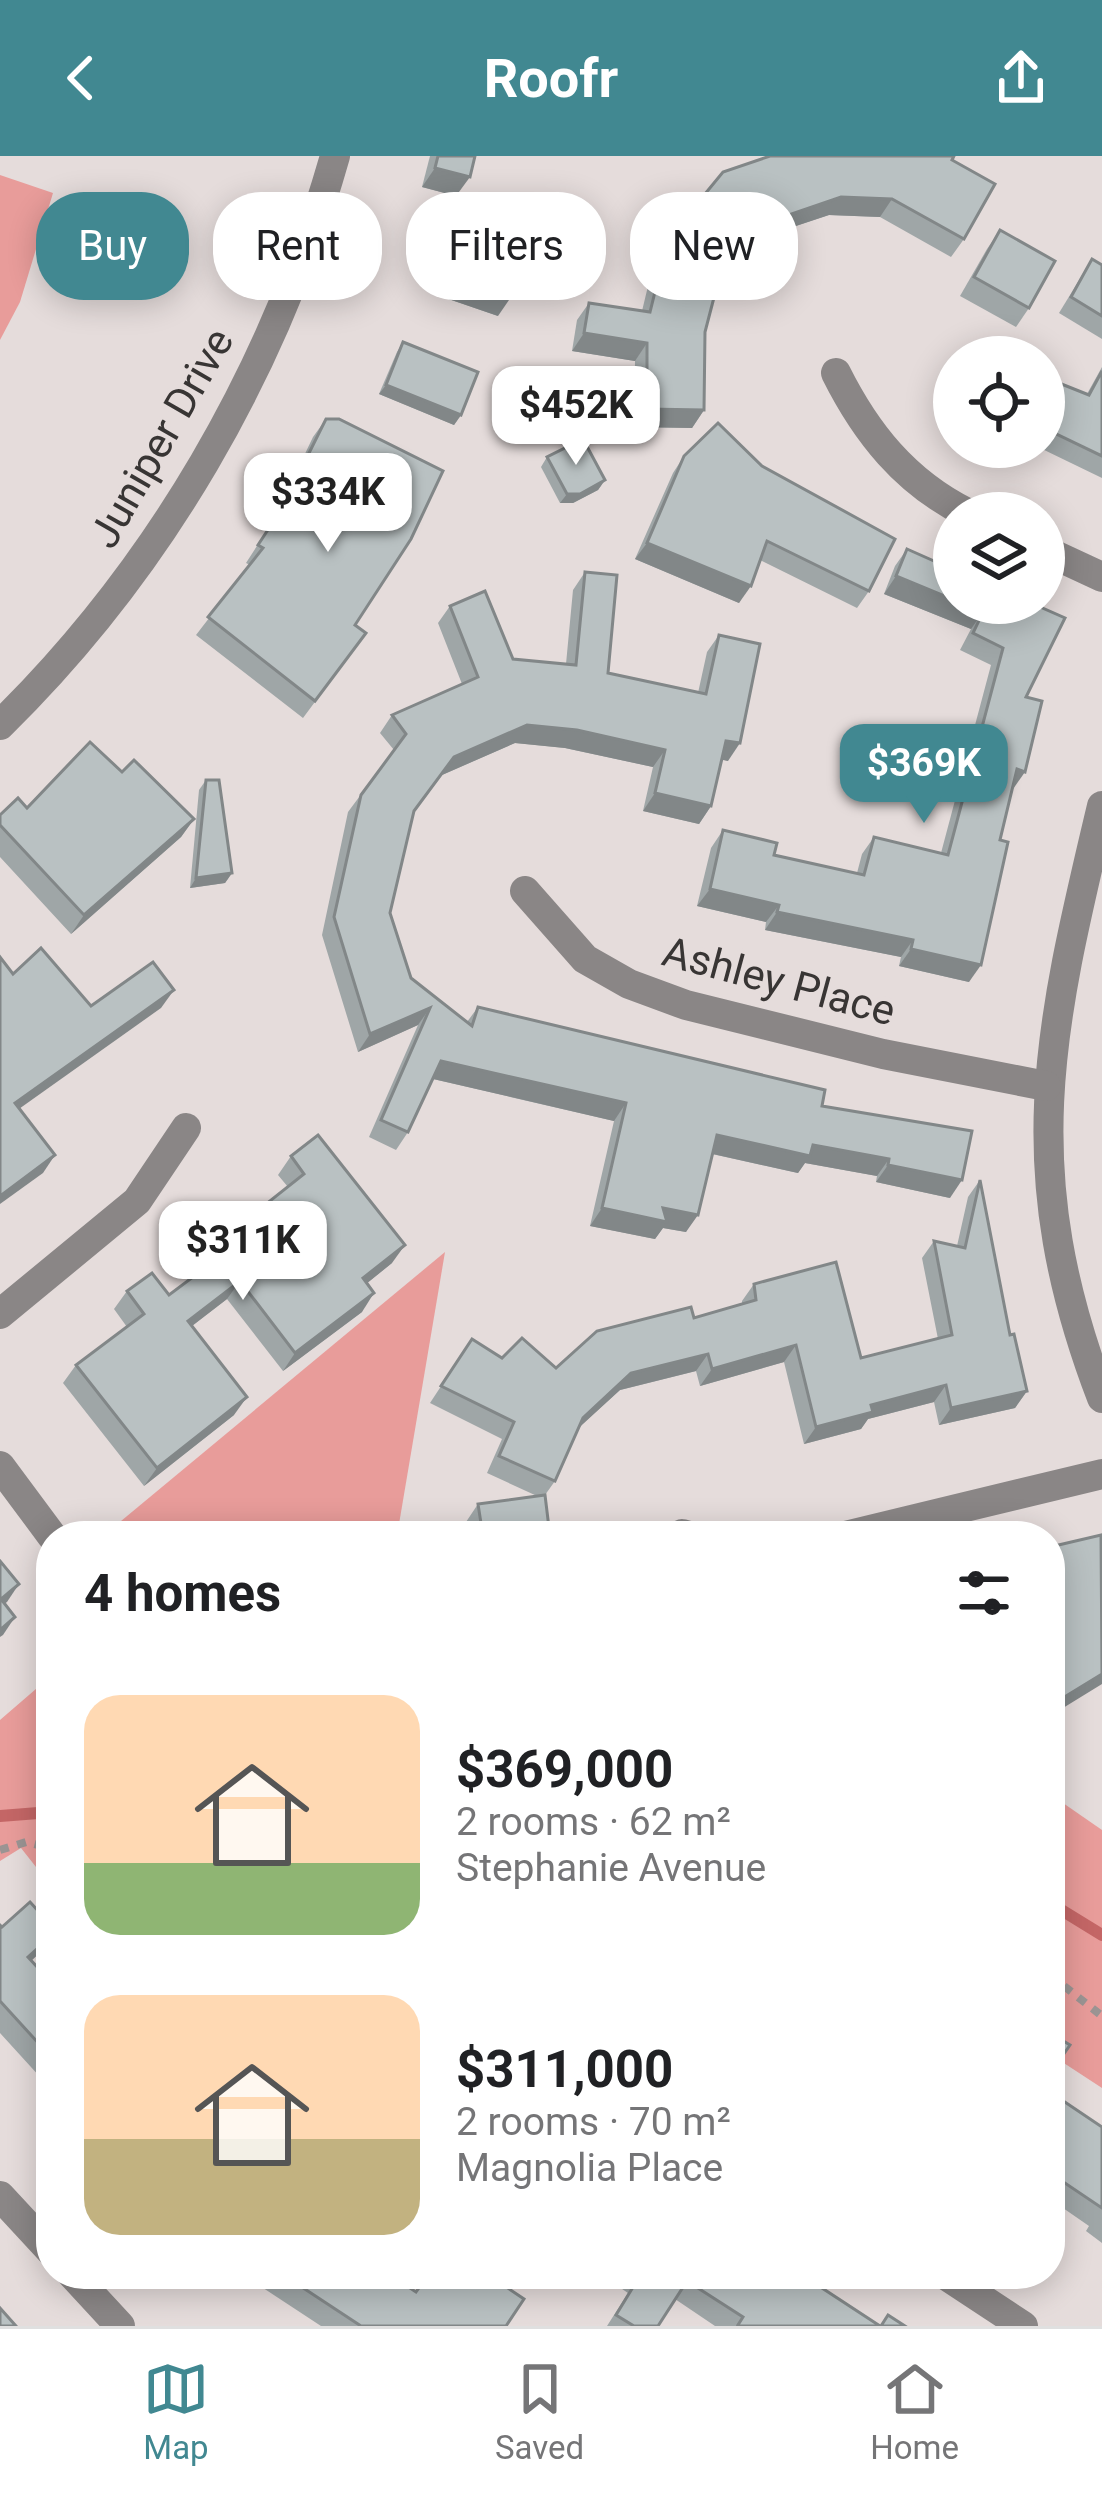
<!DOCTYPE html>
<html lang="en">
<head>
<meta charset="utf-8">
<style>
  body { margin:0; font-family:Roboto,sans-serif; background:#f2f2f2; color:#202124; height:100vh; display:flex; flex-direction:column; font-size:45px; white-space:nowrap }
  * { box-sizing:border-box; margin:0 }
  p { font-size:39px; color:#757577 }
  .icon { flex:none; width:66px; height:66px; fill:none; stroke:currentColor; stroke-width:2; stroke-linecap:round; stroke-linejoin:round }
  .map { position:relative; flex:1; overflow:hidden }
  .drawer { position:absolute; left:36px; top:1365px; width:1029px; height:768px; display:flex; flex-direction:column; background:#fff; border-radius:48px; box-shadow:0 6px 30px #0003 }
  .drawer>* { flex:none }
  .hud { position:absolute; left:36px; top:36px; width:1032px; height:108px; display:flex; gap:24px }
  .controls { position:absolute; left:933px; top:180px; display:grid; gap:24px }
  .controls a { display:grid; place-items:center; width:132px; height:132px; border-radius:50%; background:#fff; box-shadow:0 6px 30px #0003; font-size:60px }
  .price { position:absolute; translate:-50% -102px; padding:0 27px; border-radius:24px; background:#fff; color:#222; font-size:39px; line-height:78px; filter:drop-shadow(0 3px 6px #0008) }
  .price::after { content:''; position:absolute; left:50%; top:72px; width:36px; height:27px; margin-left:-18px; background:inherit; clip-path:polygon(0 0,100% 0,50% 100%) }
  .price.current { background:#418891; color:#fff }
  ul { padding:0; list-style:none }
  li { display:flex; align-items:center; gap:36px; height:300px; padding:0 48px }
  li span { display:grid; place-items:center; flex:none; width:336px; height:240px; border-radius:36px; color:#555 }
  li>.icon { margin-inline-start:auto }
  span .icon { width:144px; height:144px; fill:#fffc; stroke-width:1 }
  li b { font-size:51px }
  h2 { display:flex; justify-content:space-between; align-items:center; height:144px; padding:0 48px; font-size:51px }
  .tag { padding:0 42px; border-radius:48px; background:#fff; box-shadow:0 6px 30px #0003; font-size:42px; line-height:108px }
  .tag.current { background:#418891; color:#fff }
  header { display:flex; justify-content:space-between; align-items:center; height:156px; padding:0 48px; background:#418891; color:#fff; font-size:54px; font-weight:700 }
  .tabs { display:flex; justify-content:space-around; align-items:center; height:168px; border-top:3px solid #e0e0e0; background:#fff; font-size:33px; color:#757577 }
  .tabs a { display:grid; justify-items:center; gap:6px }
  .tabs .current { color:#418891 }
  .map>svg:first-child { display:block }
  .green { fill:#e89c9a }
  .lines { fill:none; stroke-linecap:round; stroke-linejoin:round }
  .stream { stroke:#c46666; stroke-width:12 }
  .path { stroke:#9b9493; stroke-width:8; stroke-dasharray:9 9; stroke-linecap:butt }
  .minor { stroke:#8a8686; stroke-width:30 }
  .wall { fill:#9fa6a7 }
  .shaded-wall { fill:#828788 }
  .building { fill:#b9c1c2; stroke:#828788; stroke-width:3 }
  .labels { text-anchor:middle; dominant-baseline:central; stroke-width:9; stroke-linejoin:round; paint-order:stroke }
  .street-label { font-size:42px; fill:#383534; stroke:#e5dcdb }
</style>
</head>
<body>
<header><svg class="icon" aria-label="back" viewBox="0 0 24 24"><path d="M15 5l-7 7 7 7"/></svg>Roofr<svg class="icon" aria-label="share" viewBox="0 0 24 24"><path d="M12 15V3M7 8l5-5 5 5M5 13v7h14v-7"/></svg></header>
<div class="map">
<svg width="1102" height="2170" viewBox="0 0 1102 2170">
  <rect width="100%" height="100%" fill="#e5dcdb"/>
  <!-- green -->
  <g class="green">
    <polygon points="0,19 53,37 20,146 0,184"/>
    <polygon points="445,1096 397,1380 103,1380"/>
    <polygon points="51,1520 51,1730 21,1692 0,1705 0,1564"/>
    <polygon points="1050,1638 1102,1674 1102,1932 1050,1898"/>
  </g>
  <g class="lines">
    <!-- stream -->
    <g class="stream">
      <polyline points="0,1660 51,1656"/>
      <polyline points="1050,1747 1102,1779"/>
    </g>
    <!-- path -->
    <g class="path">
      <polyline points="0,1694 26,1686 51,1692"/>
      <polyline points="1050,1819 1102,1860"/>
    </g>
    <!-- minor -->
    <g class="minor">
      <path d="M836,217C866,277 905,326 967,357"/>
      <polyline points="1044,394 1102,421"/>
      <path d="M0,569C159,413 274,215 335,0"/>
      <path d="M1102,650C1048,876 1015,1015 1102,1242"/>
      <polyline points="525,735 585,803 629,828 686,849 883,898 1046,930"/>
      <polyline points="0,1158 137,1045 186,972"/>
      <polyline points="0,1310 52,1380"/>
      <polyline points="682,1378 689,1380"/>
      <polyline points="845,1380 1102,1318"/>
      <polyline points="0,2040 51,2095"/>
      <polyline points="72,2118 120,2170"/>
      <polyline points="944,2118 1023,2170"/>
    </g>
  </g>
  <!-- wall -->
  <g class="wall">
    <polygon points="430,0 475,0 456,40 422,31"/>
    <polygon points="952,4 964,83 951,101 880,61 829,59 736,90 723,107 705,176 704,254 692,272 634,271 635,205 572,195 577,164 589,147 642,155 655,101 668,83"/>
    <polygon points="1000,74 1029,152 1016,171 960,140 987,93"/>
    <polygon points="457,80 498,160 431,137 444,99"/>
    <polygon points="1092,103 1102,109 1102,183 1059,157"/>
    <polygon points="403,186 461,259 454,269 379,238 397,196"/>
    <polygon points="1102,211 1102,322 1038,291 1044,291 1044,221 1087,238"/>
    <polygon points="326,263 355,469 366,477 303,562 196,479 250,409 246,407 298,326 293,323 313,281"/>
    <polygon points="684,300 869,435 857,452 760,404 739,447 635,403 673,317"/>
    <polygon points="547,301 605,324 598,334 573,347 560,347 541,311"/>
    <polygon points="907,393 1031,447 1026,541 1012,633 969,826 899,810 901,801 765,774 766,766 697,750 711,692 723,674 774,699 857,717 862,698 874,681 941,697 991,509 960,494 971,473 884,438 895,410"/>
    <polygon points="585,416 608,517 698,537 707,496 719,479 728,605 721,603 711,650 699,668 643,655 653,611 565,592 515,587 442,619 413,657 390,757 411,822 467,866 478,851 822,950 950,1042 876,1026 877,1020 805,1007 798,1017 712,998 686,1076 663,1072 655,1083 590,1070 614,965 433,923 408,976 396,994 369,981 418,869 358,896 322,779 348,656 394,594 380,577 392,559 462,528 438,467 450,450 513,503 566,508 573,434"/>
    <polygon points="122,616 194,663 181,681 71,778 0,701 0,659 27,652"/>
    <polygon points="206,624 232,717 225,727 190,732 199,634"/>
    <polygon points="291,1000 392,1107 367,1127 362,1156 283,1215 227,1143 192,1170 234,1259 144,1330 63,1227 76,1209 127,1171 114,1153 127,1135 169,1139 204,1112 201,1108 213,1090 288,1031 278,1019"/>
    <polygon points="980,1024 1010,1179 1027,1235 1015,1252 939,1269 934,1246 868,1263 861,1273 804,1288 784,1206 700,1230 696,1215 620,1234 578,1272 555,1325 545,1339 550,1380 468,1380 466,1366 478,1348 537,1340 487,1317 502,1283 430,1247 472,1183 502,1202 556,1212 694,1162 742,1148 742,1145 754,1128 861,1202 938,1183 922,1102 934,1085 957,1090 968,1041"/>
    <polygon points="0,1769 44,1793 31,1804 51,1826 51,1933 0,1877"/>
    <polygon points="1050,1936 1102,1971 1102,2087 1086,2075 1089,2070 1050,2043"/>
    <polygon points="230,2118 389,2118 416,2136 506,2170 321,2170 251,2124 247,2129"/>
    <polygon points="600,2118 812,2118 810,2121 819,2130 880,2170 715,2170 675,2143 658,2170 607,2170 628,2137"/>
  </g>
  <!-- shaded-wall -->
  <g class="shaded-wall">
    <polygon points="435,12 470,21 456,40 422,31"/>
    <polygon points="841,41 892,43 880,61 829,59 736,90 711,121 748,73"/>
    <polygon points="444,119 511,141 498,160 431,137"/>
    <polygon points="584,177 647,187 635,205 572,195"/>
    <polygon points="386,229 461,259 454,269 379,238"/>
    <polygon points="647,253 704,254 692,272 634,271"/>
    <polygon points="605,324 598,334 573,347 560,347 567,338"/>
    <polygon points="647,387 751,430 739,447 635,403"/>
    <polygon points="896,420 954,444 954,447 962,447 983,456 971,473 884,438"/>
    <polygon points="527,569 577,574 665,594 653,611 565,592 515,587 442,619 454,601"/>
    <polygon points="726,585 740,587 728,605 713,602"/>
    <polygon points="1017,613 1025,616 1013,633"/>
    <polygon points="655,637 711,650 699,668 643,655"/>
    <polygon points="194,663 181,681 71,778 84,759"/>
    <polygon points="232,717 225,727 190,732 196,722"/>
    <polygon points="710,733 779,749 766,766 697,750"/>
    <polygon points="777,756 913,784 901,801 765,774"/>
    <polygon points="911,793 981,809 969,826 899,810"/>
    <polygon points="174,834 161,852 2,965 15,947"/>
    <polygon points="430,852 418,869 358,896 370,878"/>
    <polygon points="441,905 626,947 614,965 429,922"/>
    <polygon points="717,979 813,989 889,1003 877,1020 805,1007 798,1017 704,996"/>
    <polygon points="55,999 43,1017 0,1048 0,1040"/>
    <polygon points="888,1009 962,1024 950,1042 876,1026"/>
    <polygon points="602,1052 663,1052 698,1059 686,1076 663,1072 655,1083 590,1070"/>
    <polygon points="405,1089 392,1107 350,1141 363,1122"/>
    <polygon points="240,1125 227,1143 175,1183 188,1165"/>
    <polygon points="374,1137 362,1156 283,1215 295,1197"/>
    <polygon points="796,1189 784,1206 700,1230 712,1213"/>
    <polygon points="708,1198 696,1215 620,1234 571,1279 583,1262 631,1217"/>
    <polygon points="946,1229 934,1246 868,1263 861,1273 804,1288 816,1271 871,1249"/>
    <polygon points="1027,1235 1015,1252 939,1269 951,1252"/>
    <polygon points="247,1241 234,1259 144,1330 157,1312"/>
    <polygon points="19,1428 7,1446 0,1451 0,1445"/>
    <polygon points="15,1461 3,1479 0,1481 0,1474"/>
    <polygon points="1102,1518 1102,1528 1050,1560 1050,1552 1053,1548"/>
    <polygon points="51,1780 44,1793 16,1819 28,1801"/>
  </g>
  <!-- building -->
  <g class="building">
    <polygon points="438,0 475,0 470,21 435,12"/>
    <polygon points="770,0 954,0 952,4 995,28 964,83 892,43 841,41 748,73 724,103 705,176 704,254 647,253 647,187 584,177 589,147 650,156 668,83 723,16"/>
    <polygon points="1000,74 1055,105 1029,152 974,121"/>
    <polygon points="457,80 524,101 511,141 444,119"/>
    <polygon points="1092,103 1102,109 1102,160 1071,141"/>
    <polygon points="403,186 478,216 461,259 386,229"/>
    <polygon points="1102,215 1102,300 1044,272 1044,221 1089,239"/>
    <polygon points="326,263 339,263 443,315 411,383 355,469 366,477 315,545 208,461 263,392 258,389 311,308 305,305"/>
    <polygon points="718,267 762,310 895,383 869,435 767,385 751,430 647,387 684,300"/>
    <polygon points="583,283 605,324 580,338 567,338 547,301"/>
    <polygon points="907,393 954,414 954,444 896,420"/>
    <polygon points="585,416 617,419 608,517 706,538 719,479 760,488 740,587 726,585 711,650 655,637 665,594 577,574 527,569 454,601 414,655 390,757 411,822 472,870 478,851 825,934 822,950 972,975 962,1024 888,1009 889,1003 813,989 810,1000 717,979 698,1059 663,1052 667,1066 602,1052 626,947 441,905 408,976 381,964 430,852 370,878 334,761 361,639 406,578 392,559 478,521 450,450 485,435 513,503 576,509"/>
    <polygon points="962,447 1031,447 1065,462 1026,541 1042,545 1025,616 1017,613 1000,684 1008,686 981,809 911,793 913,784 777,756 779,749 710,733 723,674 777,687 774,699 864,719 874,681 948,699 1003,492 973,477 983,456"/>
    <polygon points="90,586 122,616 134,604 194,663 84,759 0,669 0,659 18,642 27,652"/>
    <polygon points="206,624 219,624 232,717 196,722"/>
    <polygon points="41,792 91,850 153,806 174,834 15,947 55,999 0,1040 0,801 13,818"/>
    <polygon points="318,979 405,1089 363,1122 374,1137 295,1197 240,1125 188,1165 247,1241 157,1312 76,1209 144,1158 127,1135 152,1117 169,1139 221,1100 213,1090 304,1018 291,1000"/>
    <polygon points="980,1024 1010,1179 1014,1178 1027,1235 951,1252 946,1229 871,1249 873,1256 816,1271 796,1189 712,1213 708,1198 631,1217 583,1262 555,1325 499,1300 514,1266 441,1230 472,1183 502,1202 522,1182 556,1212 597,1175 691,1151 694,1162 756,1144 754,1128 836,1106 861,1202 952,1179 934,1085 965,1092"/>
    <polygon points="545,1339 550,1380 483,1380 478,1348"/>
    <polygon points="1101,1379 1102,1518 1053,1548 1050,1543 1050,1391"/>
    <polygon points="0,1405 19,1428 1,1443 15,1461 0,1474"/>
    <polygon points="30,1746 51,1769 51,1780 28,1801 51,1826 51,1901 0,1845 0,1769 2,1771"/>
    <polygon points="1050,1877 1070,1889 1050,1918"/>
    <polygon points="1050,1936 1102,1971 1102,2052 1050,2017"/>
    <polygon points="282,2118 389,2118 416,2136 429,2118 487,2118 524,2143 506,2170 361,2170"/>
    <polygon points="641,2118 812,2118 810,2121 819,2130 880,2170 740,2170 738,2169 743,2161 687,2125 658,2170 634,2170 616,2159"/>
    <polygon points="0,2152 16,2170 0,2170"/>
    <polygon points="888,2159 905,2170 881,2170"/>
  </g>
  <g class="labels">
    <!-- street labels -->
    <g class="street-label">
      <text transform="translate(161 282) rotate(-60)">Juniper Drive</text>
      <text transform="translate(779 825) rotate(15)">Ashley Place</text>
    </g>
  </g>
</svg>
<div class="controls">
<a><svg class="icon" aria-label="locate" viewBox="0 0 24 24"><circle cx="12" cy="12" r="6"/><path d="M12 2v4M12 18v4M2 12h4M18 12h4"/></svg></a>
<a><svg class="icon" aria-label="layers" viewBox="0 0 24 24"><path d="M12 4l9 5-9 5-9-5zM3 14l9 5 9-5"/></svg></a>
</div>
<b class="price" style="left:576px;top:312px">$452K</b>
<b class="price" style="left:328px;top:399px">$334K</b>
<b class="price current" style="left:924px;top:670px">$369K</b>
<b class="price" style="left:243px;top:1147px">$311K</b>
<div class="hud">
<a class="tag current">Buy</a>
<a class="tag">Rent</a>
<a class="tag">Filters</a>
<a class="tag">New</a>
</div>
<section class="drawer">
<h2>4 homes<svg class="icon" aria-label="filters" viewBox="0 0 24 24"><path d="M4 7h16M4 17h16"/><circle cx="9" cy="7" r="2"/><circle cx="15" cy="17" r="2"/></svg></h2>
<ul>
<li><span style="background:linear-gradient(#ffd9b3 70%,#8fb573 0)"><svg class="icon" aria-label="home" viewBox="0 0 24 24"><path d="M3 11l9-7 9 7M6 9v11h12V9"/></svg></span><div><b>$369,000</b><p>2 rooms · 62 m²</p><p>Stephanie Avenue</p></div></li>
<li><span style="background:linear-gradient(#ffd9b3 60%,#c2b280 0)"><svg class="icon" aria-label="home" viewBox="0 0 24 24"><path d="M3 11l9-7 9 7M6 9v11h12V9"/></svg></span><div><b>$311,000</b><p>2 rooms · 70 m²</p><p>Magnolia Place</p></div></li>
</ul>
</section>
</div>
<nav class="tabs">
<a class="current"><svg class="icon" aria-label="map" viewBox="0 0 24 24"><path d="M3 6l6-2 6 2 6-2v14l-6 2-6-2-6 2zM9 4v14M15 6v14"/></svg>Map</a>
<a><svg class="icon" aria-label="saved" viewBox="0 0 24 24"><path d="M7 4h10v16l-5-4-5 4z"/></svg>Saved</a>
<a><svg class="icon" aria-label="home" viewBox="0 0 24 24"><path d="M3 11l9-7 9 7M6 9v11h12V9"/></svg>Home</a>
</nav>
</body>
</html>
